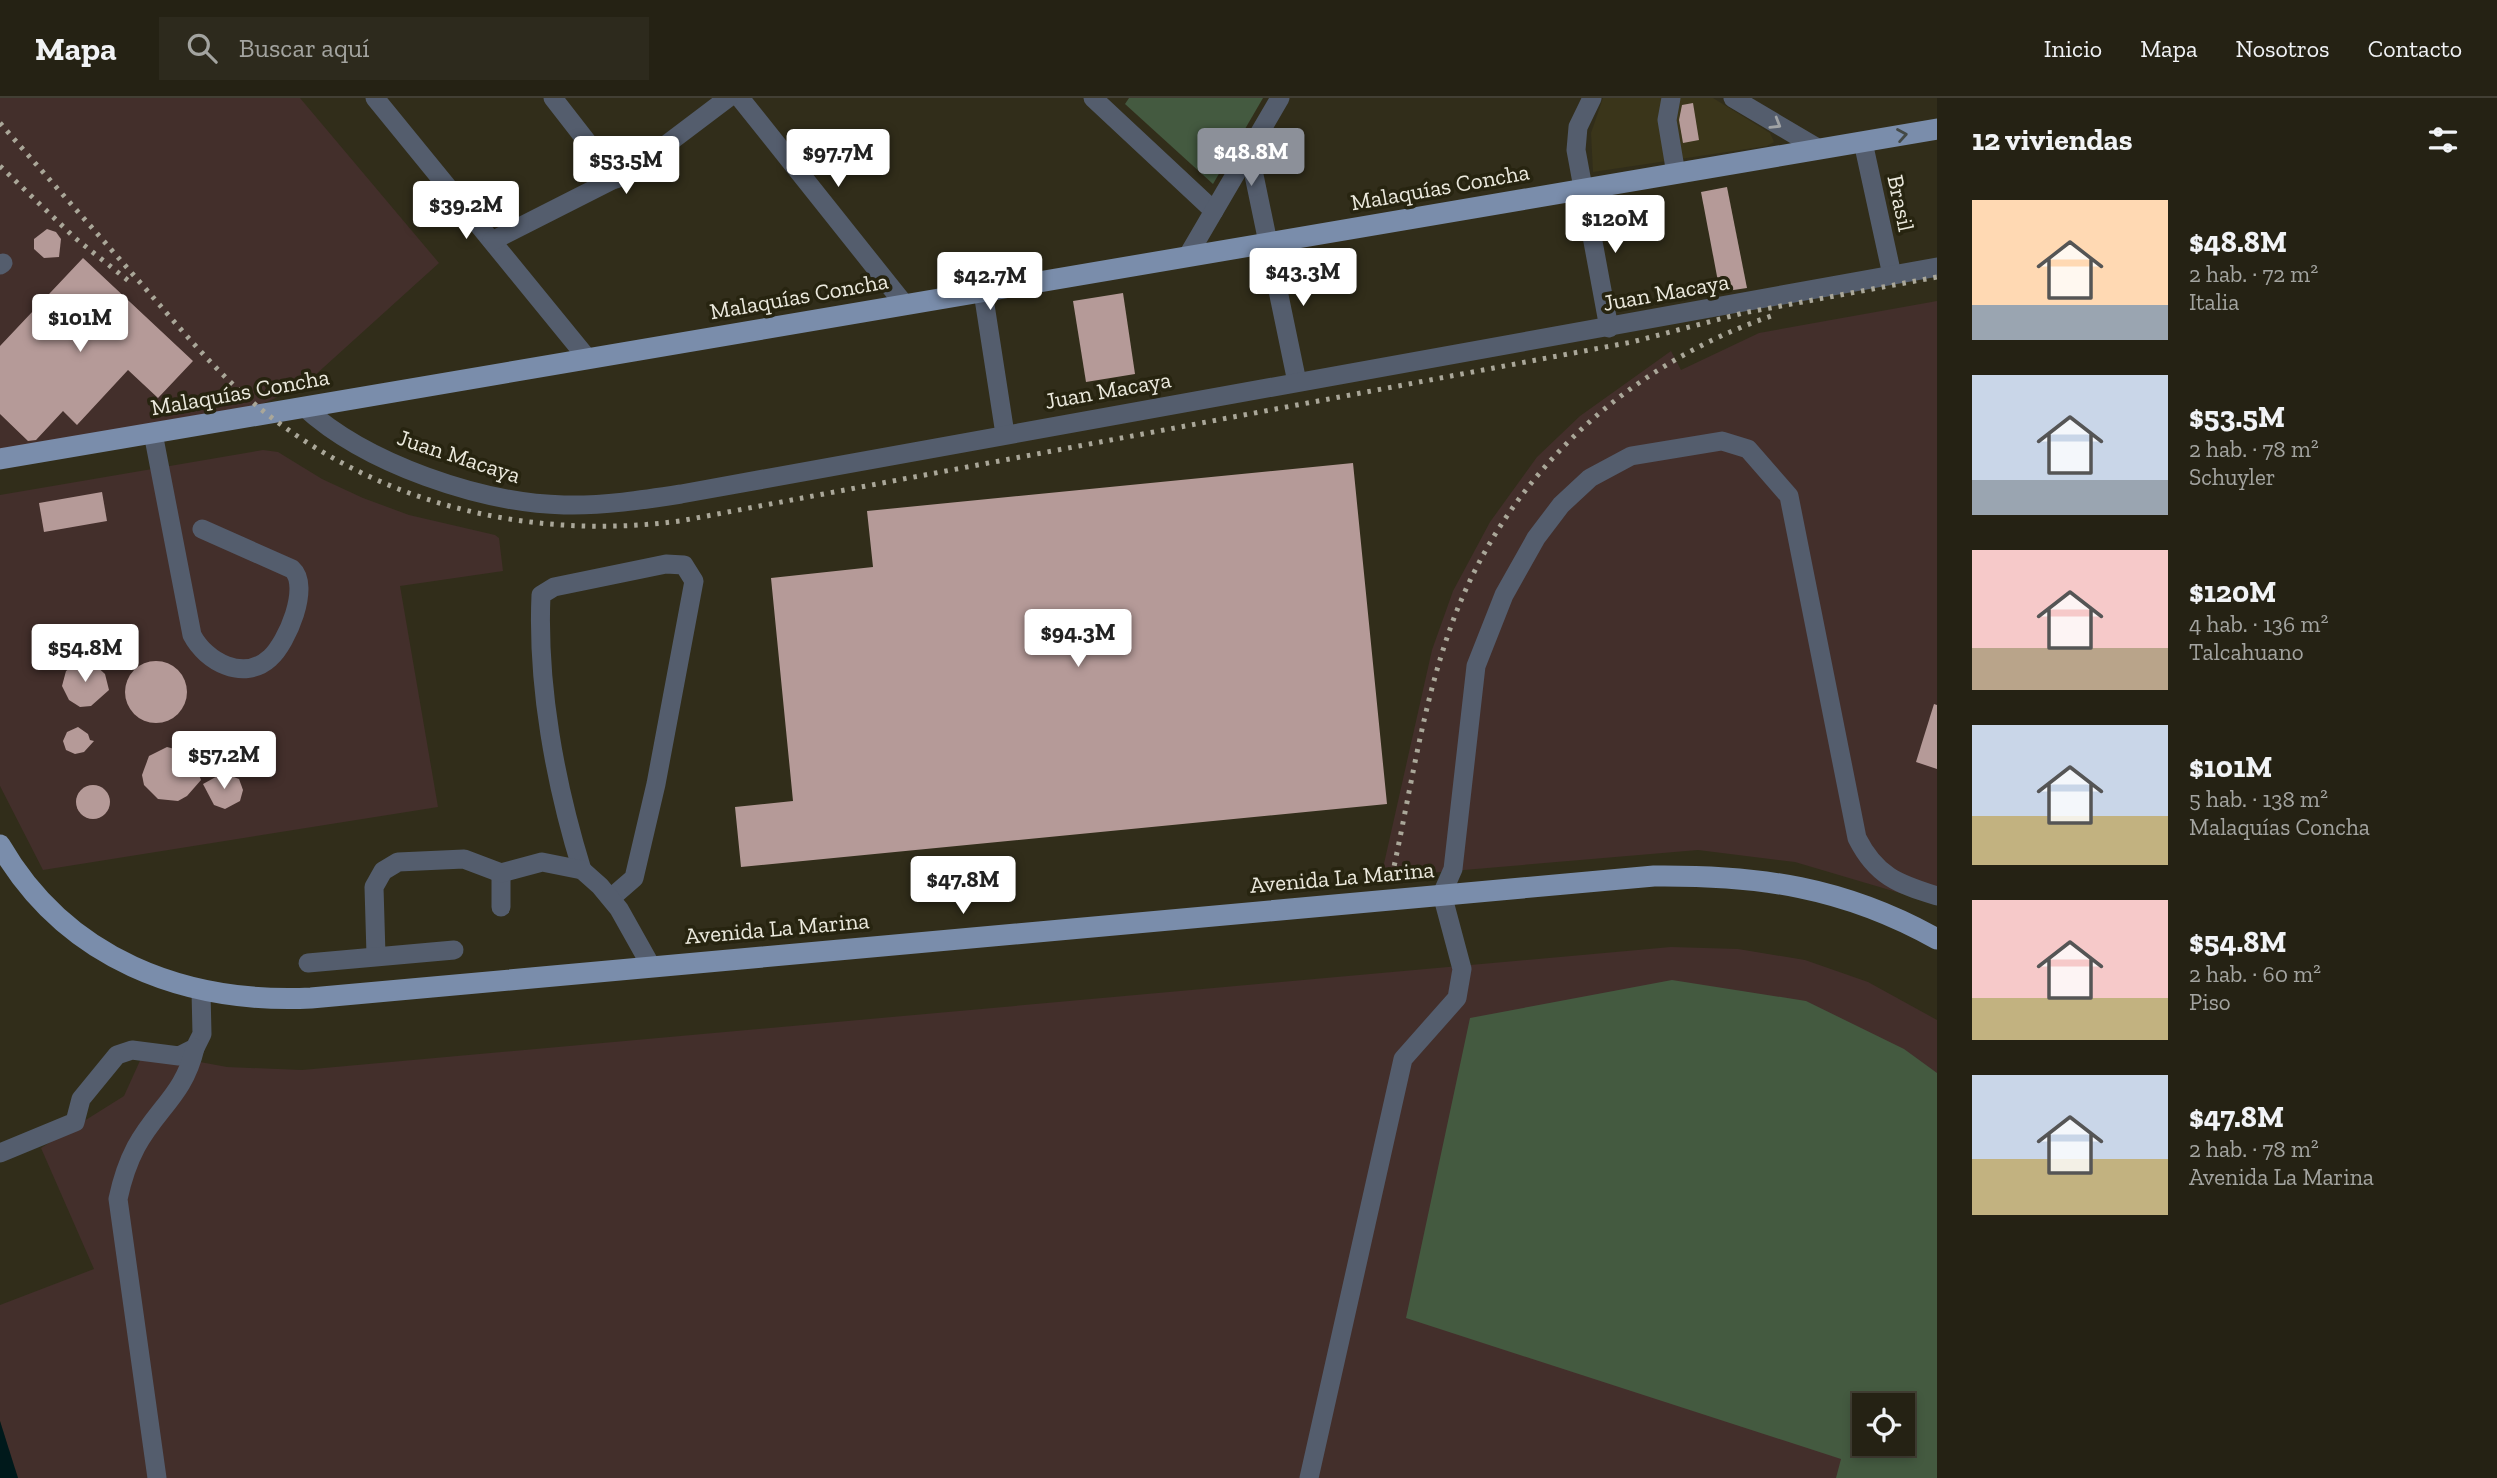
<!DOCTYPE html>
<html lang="es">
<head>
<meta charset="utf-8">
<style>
  body { margin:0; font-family:"Zilla Slab",serif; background:#2d2a1d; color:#f1f3f6; height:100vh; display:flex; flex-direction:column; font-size:26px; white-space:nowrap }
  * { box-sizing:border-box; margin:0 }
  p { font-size:23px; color:#a3a4a0 }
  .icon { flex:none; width:38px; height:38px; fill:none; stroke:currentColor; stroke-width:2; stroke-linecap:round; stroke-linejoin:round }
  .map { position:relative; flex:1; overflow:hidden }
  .panel { display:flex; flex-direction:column; background:#252214; width:560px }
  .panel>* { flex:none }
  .buttons { position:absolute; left:1852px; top:1295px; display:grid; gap:14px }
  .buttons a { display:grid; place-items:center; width:63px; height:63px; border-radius:0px; background:#252214; box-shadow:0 4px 10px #0003,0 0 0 2px #423f34; font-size:35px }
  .price { position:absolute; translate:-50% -60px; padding:0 16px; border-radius:7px; background:#fff; color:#222; font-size:23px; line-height:46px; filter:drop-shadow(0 2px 4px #0008) }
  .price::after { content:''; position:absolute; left:50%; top:42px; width:21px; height:16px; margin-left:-10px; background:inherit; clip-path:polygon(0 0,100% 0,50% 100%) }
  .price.selected { background:#8c9099; color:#fff }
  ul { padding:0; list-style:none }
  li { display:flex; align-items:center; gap:21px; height:175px; padding:0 35px }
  li span { display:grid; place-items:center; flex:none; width:196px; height:140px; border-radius:0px; color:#555 }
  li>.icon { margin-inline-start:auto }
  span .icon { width:84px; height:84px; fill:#fffc; stroke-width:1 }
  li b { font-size:30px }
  h2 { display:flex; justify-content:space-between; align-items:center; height:84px; padding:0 35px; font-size:30px }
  header { display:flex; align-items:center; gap:42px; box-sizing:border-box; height:98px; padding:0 35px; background:#252214; border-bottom:2px solid #423f34 }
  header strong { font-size:33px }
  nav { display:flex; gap:38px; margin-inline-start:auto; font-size:24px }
  .search { width:490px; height:63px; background:#2d2a1d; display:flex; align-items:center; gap:18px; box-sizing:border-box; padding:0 24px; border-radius:0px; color:#a3a4a0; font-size:26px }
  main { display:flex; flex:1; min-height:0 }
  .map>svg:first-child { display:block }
  .built { fill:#3a351a }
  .industrial { fill:#432f2b; fill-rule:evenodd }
  .green { fill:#445a40; fill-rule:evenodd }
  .water { fill:#00191b }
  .building { fill:#b59a98 }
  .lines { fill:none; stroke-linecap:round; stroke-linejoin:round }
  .minor { stroke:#545d6d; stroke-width:19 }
  .major { stroke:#7a8dab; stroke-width:21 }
  .rail { stroke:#aaa799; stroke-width:5; stroke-dasharray:3.5 7; stroke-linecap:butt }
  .oneway { stroke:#a0a3a5 }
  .oneway2 { stroke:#444946 }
  .labels { text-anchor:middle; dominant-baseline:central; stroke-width:7; stroke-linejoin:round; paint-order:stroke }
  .street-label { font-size:23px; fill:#ebe9dd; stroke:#272410 }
</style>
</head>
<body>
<header>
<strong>Mapa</strong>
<div class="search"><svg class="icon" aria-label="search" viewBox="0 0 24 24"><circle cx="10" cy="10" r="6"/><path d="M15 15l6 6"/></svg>Buscar aquí</div>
<nav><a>Inicio</a><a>Mapa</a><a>Nosotros</a><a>Contacto</a></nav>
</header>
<main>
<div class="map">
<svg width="1937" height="1380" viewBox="0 0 1937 1380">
  <rect width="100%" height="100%" fill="#312d1a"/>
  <!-- built -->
  <polygon class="built" points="1603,0 1713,0 1770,35 1774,44 1767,48 1593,74 1591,35"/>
  <!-- industrial -->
  <g class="industrial">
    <polygon points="0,0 300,0 439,165 303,288 244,314 0,356"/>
    <polygon points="1937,203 1937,806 1795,764 1698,752 1381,779 1432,552 1453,493 1490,424 1537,359 1580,318 1671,253 1681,272 1759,235"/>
    <polygon points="263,352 278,354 322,381 363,400 409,417 495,437 499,440 503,473 400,488 438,709 43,772 0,688 0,397"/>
    <path d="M1671,849L1738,851L1805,862L1868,884L1937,922V1380H18L13,1367L0,1323V1207L94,1171L41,1050L124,998L148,945L200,964L227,969L302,972ZM1864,1307H1902V1346H1864Z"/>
  </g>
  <!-- green -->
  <g class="green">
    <polygon points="1129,0 1263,0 1213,86 1125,6"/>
    <path d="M1672,882L1806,903L1904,951L1937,975V1380H1836L1841,1361L1406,1220L1470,920ZM1864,1307H1902V1346H1864Z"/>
  </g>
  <!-- water -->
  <polygon class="water" points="0,1323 18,1380 0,1380"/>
  <!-- building -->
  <g class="building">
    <polygon points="1693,5 1699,42 1683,45 1679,22 1682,7"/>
    <polygon points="1727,89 1747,190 1720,194 1701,94"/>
    <polygon points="47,131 56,134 61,141 59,159 44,160 34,151 34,141"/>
    <polygon points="83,160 193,263 158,300 128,272 77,327 63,313 36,342 28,343 0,316 0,248"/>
    <polygon points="1123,195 1135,276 1086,284 1073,203"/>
    <polygon points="1353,365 1387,706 741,769 735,709 793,703 771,480 873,469 867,413"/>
    <polygon points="102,394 107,423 44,434 39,405"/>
    <circle cx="156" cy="594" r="31"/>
    <polygon points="79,564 94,566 105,576 109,592 91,608 80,609 69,602 62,588 66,573"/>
    <polygon points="1934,606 1937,607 1937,671 1916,664"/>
    <polygon points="78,629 88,636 90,642 94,643 84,654 75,656 66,652 63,643 67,634"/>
    <polygon points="167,649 186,654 193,661 201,682 187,698 178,703 158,701 144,687 142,677 149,658"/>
    <polygon points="223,675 239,681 243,692 240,703 225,711 214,707 203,686"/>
    <circle cx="93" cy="704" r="17"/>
  </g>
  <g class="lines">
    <!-- minor -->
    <g class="minor">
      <polyline points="375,0 588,261"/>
      <polyline points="553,0 616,81"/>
      <polyline points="740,0 905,207"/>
      <polyline points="1093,0 1214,113"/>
      <polyline points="1592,0 1578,29 1576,52 1609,230"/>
      <polyline points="1671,0 1667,22 1676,76"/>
      <polyline points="1733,0 1819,51"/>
      <polyline points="1863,44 1892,177"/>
      <polyline points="1249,53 1297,284"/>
      <polyline points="492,143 634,71 728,0"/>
      <polyline points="1187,159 1280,0"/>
      <polyline points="0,167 3,165"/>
      <polyline points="983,194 1005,336"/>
      <path d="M304,309C366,366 481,405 564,407C603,408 643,402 681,396L1937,169"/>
      <path d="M153,335L192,537C206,564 244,584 270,560C287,545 311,488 292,471L202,431"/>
      <path d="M582,772C555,685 537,587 541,497L554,489L666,466L684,467L694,483L656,686L634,780L611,800"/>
      <polyline points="501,775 501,809"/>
      <polyline points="376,857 374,789 383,773 398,764 464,761 501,775 542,764 582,772 600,788 619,811 651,868"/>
      <polyline points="308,865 454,852"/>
      <polyline points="0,1055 75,1024 81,1001 117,957 132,952 179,958 195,950 202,936 201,893"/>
      <path d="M157,1380L118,1101C122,1082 127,1066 136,1049C157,1010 184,997 195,950"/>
      <path d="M1309,1380L1403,961L1457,900L1462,871L1442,796L1453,771L1476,568L1504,497L1536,440L1561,407L1590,380L1631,358L1722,343L1748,351L1789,398L1857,740C1876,778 1898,786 1937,798"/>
    </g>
    <!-- major -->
    <g class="major">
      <polyline points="0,361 1937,31"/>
      <path d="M0,747C66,861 184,906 311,900L1654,778C1759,777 1844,789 1937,841"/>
    </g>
    <!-- rail -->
    <g class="rail">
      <path d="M0,25C48,80 96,134 144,189C180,230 215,273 257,308C376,406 528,443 680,423L1632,244L1743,215L1937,179"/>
      <polyline points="0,68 75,140 130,184"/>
      <path d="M1392,778C1410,696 1422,610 1450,531C1503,380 1626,266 1777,216"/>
    </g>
  </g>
  <!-- one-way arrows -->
  <defs><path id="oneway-chevron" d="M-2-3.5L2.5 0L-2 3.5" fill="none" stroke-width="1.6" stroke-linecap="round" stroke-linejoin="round" transform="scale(1.75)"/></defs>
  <use class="oneway" href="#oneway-chevron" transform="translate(1776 26) rotate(31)"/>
  <use class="oneway2" href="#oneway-chevron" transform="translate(1902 37) rotate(-10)"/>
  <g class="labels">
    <!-- street labels -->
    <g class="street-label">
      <text transform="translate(1440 89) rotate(-10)">Malaquías Concha</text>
      <text transform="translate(1901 105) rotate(78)">Brasil</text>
      <text transform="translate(1666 194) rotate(-10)">Juan Macaya</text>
      <text transform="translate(799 198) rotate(-10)">Malaquías Concha</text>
      <text transform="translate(1108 292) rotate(-10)">Juan Macaya</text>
      <text transform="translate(240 294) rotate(-10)">Malaquías Concha</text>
      <text transform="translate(459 358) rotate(18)">Juan Macaya</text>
      <text transform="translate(1342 779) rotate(-5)">Avenida La Marina</text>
      <text transform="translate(777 830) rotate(-5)">Avenida La Marina</text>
    </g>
  </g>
</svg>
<div class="buttons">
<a><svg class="icon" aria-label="locate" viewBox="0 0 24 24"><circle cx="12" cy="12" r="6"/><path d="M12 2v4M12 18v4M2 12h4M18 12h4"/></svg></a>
</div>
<b class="price selected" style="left:1251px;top:90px">$48.8M</b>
<b class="price" style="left:838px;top:91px">$97.7M</b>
<b class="price" style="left:626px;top:98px">$53.5M</b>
<b class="price" style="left:466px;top:143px">$39.2M</b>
<b class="price" style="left:1615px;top:157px">$120M</b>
<b class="price" style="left:1303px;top:210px">$43.3M</b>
<b class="price" style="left:990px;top:214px">$42.7M</b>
<b class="price" style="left:80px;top:256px">$101M</b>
<b class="price" style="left:1078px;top:571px">$94.3M</b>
<b class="price" style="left:85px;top:586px">$54.8M</b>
<b class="price" style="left:224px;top:693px">$57.2M</b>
<b class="price" style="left:963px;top:818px">$47.8M</b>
</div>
<section class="panel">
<h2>12 viviendas<svg class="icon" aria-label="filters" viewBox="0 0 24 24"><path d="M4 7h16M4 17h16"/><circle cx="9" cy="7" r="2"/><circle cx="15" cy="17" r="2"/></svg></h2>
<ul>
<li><span style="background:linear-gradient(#ffd9b3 75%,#9aa5b1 0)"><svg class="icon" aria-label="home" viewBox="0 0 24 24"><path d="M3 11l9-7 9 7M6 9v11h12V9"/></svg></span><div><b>$48.8M</b><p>2 hab. · 72 m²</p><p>Italia</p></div></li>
<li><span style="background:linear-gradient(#c9d6e8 75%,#9aa5b1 0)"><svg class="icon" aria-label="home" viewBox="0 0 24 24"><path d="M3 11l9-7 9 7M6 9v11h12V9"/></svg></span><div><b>$53.5M</b><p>2 hab. · 78 m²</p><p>Schuyler</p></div></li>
<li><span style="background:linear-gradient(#f6c9c9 70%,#b9a48a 0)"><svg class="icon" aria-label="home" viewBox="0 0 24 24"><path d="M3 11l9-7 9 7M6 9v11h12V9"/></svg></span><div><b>$120M</b><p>4 hab. · 136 m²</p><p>Talcahuano</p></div></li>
<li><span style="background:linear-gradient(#c9d6e8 65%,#c2b280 0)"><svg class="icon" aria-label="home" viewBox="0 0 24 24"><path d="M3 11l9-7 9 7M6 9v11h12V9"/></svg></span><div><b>$101M</b><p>5 hab. · 138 m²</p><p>Malaquías Concha</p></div></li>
<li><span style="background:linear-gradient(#f6c9c9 70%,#c2b280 0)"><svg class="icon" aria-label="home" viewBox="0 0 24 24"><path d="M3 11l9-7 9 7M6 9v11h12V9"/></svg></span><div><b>$54.8M</b><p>2 hab. · 60 m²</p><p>Piso</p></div></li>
<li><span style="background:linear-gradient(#c9d6e8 60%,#c2b280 0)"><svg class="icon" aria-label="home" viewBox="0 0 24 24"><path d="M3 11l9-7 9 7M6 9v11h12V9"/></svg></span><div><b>$47.8M</b><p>2 hab. · 78 m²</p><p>Avenida La Marina</p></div></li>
</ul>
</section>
</main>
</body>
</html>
